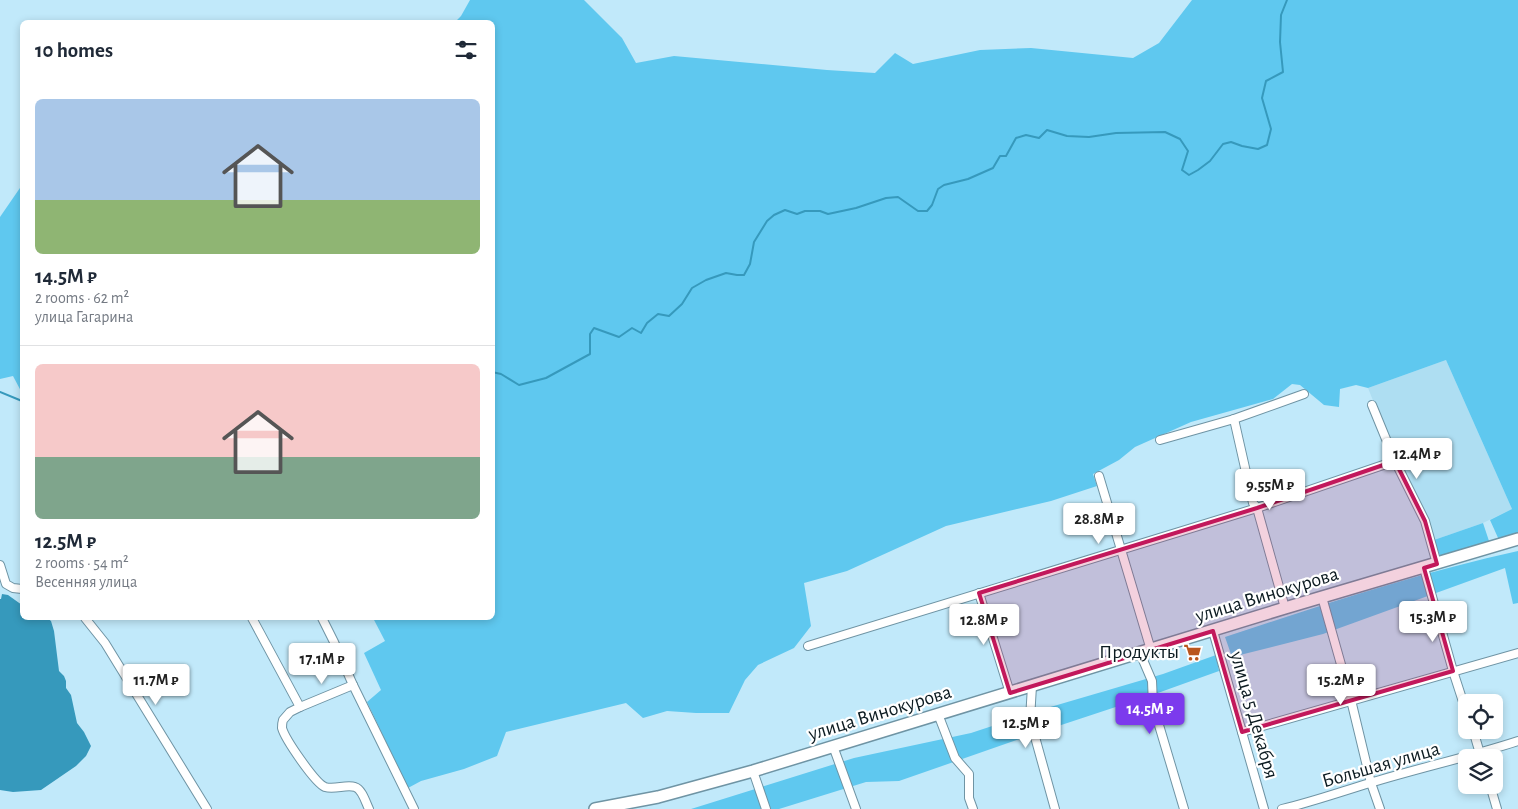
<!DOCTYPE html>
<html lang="en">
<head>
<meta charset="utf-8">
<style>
  body { margin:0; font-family:"Alegreya Sans",sans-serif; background:#f2f2f3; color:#1f2937; height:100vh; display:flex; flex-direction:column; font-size:19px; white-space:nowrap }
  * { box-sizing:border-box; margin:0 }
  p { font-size:16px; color:#747a83 }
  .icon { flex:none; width:28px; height:28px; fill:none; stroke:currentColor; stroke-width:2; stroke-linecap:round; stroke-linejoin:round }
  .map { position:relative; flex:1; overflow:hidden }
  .drawer { position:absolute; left:20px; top:20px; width:475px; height:600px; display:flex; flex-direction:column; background:#fff; border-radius:8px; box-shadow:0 2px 8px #0003 }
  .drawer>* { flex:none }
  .controls { position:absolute; left:1458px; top:694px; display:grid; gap:10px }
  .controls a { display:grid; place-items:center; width:45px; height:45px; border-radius:8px; background:#fff; box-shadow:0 2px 8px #0003; font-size:25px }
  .price { position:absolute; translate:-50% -42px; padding:0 11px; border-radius:5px; background:#fff; color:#222; font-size:16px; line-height:32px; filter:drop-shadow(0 1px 2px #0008) }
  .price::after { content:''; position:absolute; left:50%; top:30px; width:15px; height:11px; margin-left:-8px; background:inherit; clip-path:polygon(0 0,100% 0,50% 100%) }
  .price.on { background:#7c3aed; color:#fff }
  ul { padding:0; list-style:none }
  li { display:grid; align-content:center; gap:10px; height:265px; padding:0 15px }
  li+li { border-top:1px solid #e0e1e3 }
  li span { display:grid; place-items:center; height:155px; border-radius:8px; color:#555 }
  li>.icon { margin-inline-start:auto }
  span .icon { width:90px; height:90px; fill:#fffc; stroke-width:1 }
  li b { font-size:21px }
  h2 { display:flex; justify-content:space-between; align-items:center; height:60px; padding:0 15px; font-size:21px }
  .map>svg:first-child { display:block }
  .built { fill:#aedef2 }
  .green { fill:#5fc8ef }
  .water { fill:#3699bc }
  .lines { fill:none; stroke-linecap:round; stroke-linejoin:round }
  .stream { stroke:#3699bc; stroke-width:2 }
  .street-casing { stroke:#6f94a4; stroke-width:10 }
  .secondary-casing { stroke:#6f94a4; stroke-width:14 }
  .street { stroke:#fff; stroke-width:8 }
  .secondary { stroke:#fff; stroke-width:11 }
  .marked { fill:#c2185b; fill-opacity:0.2; stroke:#c2185b; stroke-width:4; stroke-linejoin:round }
  .labels { text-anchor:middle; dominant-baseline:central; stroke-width:4.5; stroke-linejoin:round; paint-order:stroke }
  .street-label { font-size:20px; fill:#0b1a20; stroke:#fff }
  .poi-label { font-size:20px; fill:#0b1a20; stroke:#fff; text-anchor:end }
</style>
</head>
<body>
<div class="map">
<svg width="1518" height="809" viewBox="0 0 1518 809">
  <rect width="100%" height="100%" fill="#c1e9fa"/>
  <!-- built -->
  <polygon class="built" points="1446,360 1512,509 1483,523 1434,540 1400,468 1368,388"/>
  <!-- green -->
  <g class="green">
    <polygon points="470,0 584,0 622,38 636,63 674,56 827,70 875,73 895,53 913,64 980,50 1031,48 1133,58 1159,43 1192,0 1518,0 1518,535 1499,540 1490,520 1512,509 1446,360 1368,388 1356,385 1340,389 1339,407 1324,405 1300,385 1292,384 1273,399 1191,422 1135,447 1119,460 1093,474 1097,486 1051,501 946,526 847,571 804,583 811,626 794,648 758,665 745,680 729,713 696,713 667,711 643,718 626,703 506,732 497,756 464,769 421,781 408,788 367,702 381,690 364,653 385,641 373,618 492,618 492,22 455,22 461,16"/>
    <polygon points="22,185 22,393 13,376 0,379 0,217"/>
    <polygon points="1483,523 1489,541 1440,556 1434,540"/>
    <path d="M1518,551V603L1513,604L1505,568L1323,634L1232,657L1225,637C1322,605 1418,573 1518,551Z"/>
    <polygon points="1216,655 1219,671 1155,694 1034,734 899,781 866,782 779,809 691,809 854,758 971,733 1047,708 1163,674"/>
  </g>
  <!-- water -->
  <polygon class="water" points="2,594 8,595 22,605 22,618 47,618 51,621 54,631 59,671 64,676 66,681 66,688 71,695 77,723 84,732 91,746 86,756 76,766 41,790 13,792 0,790 0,599 1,599"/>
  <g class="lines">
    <!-- stream -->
    <g class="stream">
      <polyline points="492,372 501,374 519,385 546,378 590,354 590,334 594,328 619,337 632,328 641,333 647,323 658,314 669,316 682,304 692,288 706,280 726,273 737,275 744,275 750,264 754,242 767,221 774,215 785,210 797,214 805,211 820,211 828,214 856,208 886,198 898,197 918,211 927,211 932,205 938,189 944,185 968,179 993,168 1000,156 1006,156 1016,138 1026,135 1039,138 1047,130 1067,136 1089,137 1116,133 1165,132 1180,139 1188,151 1182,170 1189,175 1198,170 1210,161 1223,144 1231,142 1242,146 1258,149 1267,145 1271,129 1262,98 1266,81 1283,72 1280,42 1281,15 1287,0"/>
      <polyline points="0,392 22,401"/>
    </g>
    <defs>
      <g id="street">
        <polyline points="1372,405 1395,461 1425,521 1437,564"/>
        <polyline points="1234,419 1253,503 1257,508 1285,608"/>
        <polyline points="1160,440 1234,419 1304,394"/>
        <polyline points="1099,476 1151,650"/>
        <polyline points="0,565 6,584 13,588 22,589"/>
        <polyline points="1424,568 1453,671 1466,711"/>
        <polyline points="979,593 1010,693"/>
        <polyline points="1322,597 1351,700 1371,783 1380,809"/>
        <polyline points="85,618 105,643 207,809"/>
        <path d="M252,618L300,707L290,712L283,720C282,723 282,725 282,728C285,739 315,783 325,787C335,790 346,784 355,787C362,789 366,803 369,809"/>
        <polyline points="322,618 334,642 353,685 414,809"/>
        <polyline points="1213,631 1264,809"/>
        <polyline points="808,646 1257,508 1395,461"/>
        <polyline points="1140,653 1152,681 1153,705 1184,809"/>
        <polyline points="1032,686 1030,719 1055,809"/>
        <polyline points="300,707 353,685"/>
        <polyline points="938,714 955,758 969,774 969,798 973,809"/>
        <polyline points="1473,730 1481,757"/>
        <polyline points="1242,732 1518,653"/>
        <polyline points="833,746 856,809"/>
        <polyline points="753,771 766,809"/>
        <polyline points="1490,785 1497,809"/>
        <path d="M1282,809C1312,802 1340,792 1370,783C1419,768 1469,757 1518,741"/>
      </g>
      <polyline id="secondary" points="595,809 658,797 753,771 1285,608 1518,539"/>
    </defs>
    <!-- street casing -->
    <use href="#street" class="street-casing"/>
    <!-- secondary casing -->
    <use href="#secondary" class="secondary-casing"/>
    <!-- street -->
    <use href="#street" class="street"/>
    <!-- secondary -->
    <use href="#secondary" class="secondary"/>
  </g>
  <!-- marked area -->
  <path class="marked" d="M1395,461L1425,521L1437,564L1424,568L1453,671L1242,732L1213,631L1010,693L979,593L1257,508Z"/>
  <!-- icons -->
  <defs>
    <symbol id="supermarket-bare" viewBox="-9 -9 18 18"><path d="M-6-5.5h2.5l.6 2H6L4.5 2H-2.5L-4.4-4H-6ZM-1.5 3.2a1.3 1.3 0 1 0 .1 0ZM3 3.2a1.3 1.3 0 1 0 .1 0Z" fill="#b9561e" stroke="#fff" stroke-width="2.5" paint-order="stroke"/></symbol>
  </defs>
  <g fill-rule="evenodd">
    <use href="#supermarket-bare" x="1180" y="640" width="25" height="25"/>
  </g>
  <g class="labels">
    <!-- street labels -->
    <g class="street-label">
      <text transform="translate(1267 595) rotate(-17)">улица Винокурова</text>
      <text transform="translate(880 713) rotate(-17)">улица Винокурова</text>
      <text transform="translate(1254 715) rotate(74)">улица 5 Декабря</text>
      <text transform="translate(1381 765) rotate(-16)">Большая улица</text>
    </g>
    <!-- poi labels -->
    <g class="poi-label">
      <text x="1179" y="652">Продукты</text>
    </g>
  </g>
</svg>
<div class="controls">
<a><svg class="icon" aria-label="locate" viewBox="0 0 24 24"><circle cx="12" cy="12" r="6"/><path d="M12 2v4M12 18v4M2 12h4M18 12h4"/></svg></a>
<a><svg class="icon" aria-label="layers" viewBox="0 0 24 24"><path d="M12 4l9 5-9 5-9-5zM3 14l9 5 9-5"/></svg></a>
</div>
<b class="price" style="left:1417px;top:480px">12.4M ₽</b>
<b class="price" style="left:1270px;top:511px">9.55M ₽</b>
<b class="price" style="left:1099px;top:545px">28.8M ₽</b>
<b class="price" style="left:1433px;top:643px">15.3M ₽</b>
<b class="price" style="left:984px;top:646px">12.8M ₽</b>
<b class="price" style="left:322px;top:685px">17.1M ₽</b>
<b class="price" style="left:156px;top:706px">11.7M ₽</b>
<b class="price" style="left:1341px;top:706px">15.2M ₽</b>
<b class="price on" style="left:1150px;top:735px">14.5M ₽</b>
<b class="price" style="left:1026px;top:749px">12.5M ₽</b>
<section class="drawer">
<h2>10 homes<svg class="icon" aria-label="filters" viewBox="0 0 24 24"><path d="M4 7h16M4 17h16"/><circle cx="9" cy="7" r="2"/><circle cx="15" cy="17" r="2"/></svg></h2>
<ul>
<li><span style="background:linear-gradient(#a9c7e8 65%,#8fb573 0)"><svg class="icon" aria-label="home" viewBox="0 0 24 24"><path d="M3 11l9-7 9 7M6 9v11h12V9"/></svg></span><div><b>14.5M ₽</b><p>2 rooms · 62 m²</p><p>улица Гагарина</p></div></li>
<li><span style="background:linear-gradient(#f6c9c9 60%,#7fa58c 0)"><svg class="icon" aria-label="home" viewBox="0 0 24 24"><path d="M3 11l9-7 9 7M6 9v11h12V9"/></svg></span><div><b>12.5M ₽</b><p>2 rooms · 54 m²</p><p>Весенняя улица</p></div></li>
</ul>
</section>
</div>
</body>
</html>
